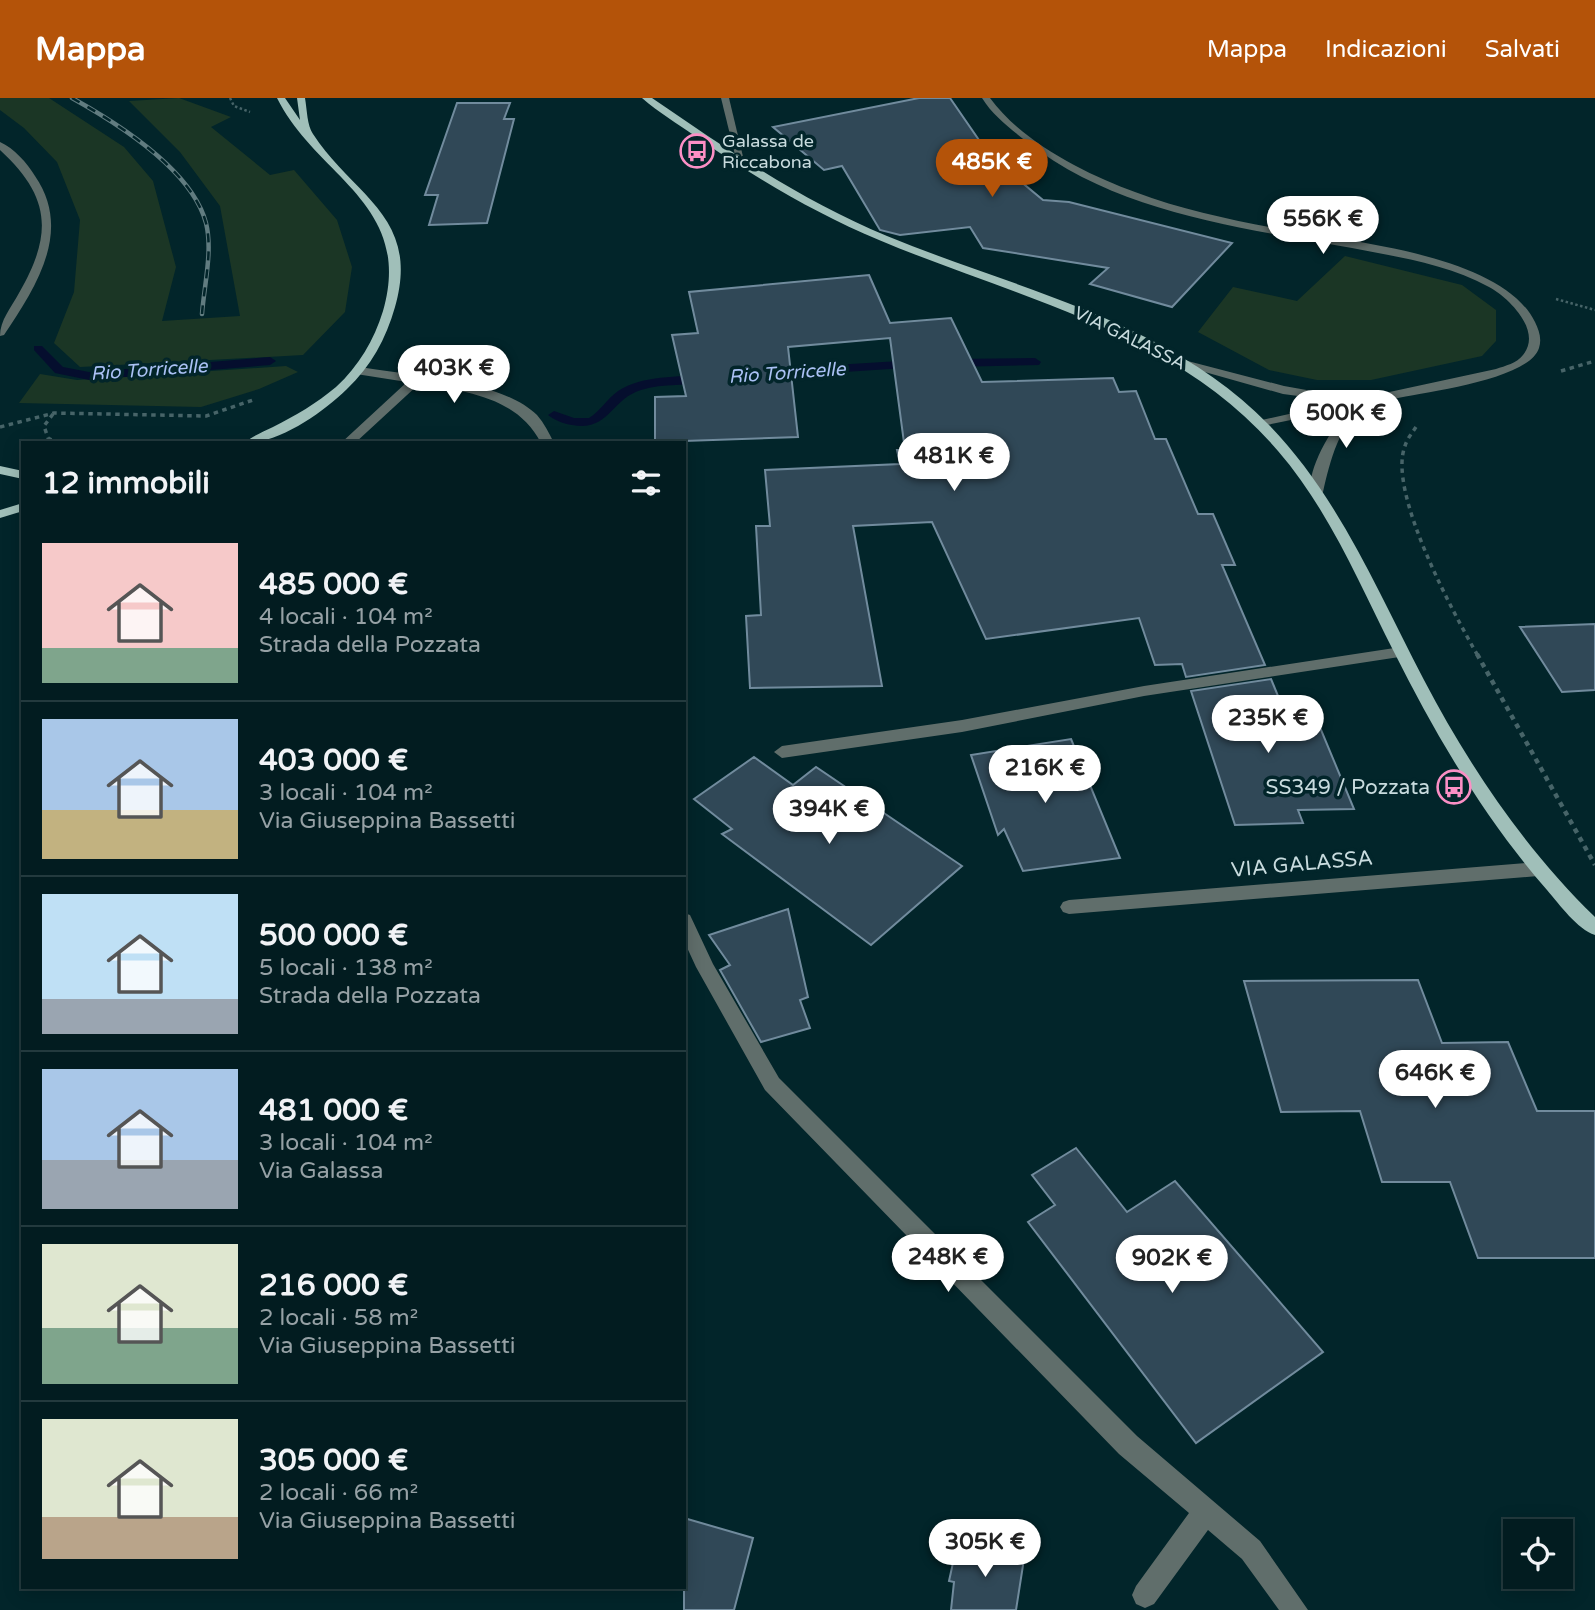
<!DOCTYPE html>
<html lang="it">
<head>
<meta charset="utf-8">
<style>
  body { margin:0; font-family:"Varela Round",sans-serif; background:#0c2529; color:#f1f3f6; height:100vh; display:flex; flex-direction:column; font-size:26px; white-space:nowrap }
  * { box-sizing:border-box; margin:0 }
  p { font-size:23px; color:#96a1a5 }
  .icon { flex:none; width:38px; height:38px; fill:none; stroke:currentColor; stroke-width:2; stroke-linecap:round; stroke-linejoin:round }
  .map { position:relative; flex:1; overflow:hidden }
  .panel { position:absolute; left:21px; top:343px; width:665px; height:1148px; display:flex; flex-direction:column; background:#021c20; border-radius:0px; box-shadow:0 4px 18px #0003,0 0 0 2px #233a3e }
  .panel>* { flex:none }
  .tools { position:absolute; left:1503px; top:1421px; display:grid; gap:14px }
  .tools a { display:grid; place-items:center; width:70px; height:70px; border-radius:0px; background:#021c20; box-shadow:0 4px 18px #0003,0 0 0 2px #233a3e; font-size:35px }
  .price { position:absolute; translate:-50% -60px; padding:0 16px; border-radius:24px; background:#fff; color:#222; font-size:23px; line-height:46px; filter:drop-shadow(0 2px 4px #0008) }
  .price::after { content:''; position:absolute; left:50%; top:42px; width:21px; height:16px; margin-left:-10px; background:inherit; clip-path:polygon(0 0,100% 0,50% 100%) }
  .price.current { background:#b45309; color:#fff }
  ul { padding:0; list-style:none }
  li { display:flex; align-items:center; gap:21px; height:175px; padding:0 21px }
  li+li { border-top:2px solid #233a3e }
  li span { display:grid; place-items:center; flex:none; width:196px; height:140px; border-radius:0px; color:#555 }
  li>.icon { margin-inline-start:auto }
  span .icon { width:84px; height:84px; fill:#fffc; stroke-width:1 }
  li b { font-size:30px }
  h2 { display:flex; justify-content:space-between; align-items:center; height:84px; padding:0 21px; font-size:30px }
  header { display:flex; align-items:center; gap:42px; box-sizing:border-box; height:98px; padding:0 35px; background:#b45309; color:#fff }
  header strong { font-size:33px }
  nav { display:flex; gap:38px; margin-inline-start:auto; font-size:24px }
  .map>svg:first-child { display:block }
  .green { fill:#1b3625 }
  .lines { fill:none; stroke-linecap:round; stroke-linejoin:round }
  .stream { fill:#050e2e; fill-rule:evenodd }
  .building { fill:#304857; stroke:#718b9d; stroke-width:2 }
  .path-far2 { stroke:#476468; stroke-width:2.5; stroke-dasharray:2.5 2.5; stroke-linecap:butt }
  .path-far1 { stroke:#476468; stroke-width:3.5; stroke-dasharray:4.5 4.5; stroke-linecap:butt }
  .path { stroke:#476468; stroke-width:4.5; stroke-dasharray:5 5; stroke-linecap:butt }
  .minor { fill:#606e6b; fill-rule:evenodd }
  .major { fill:#a0bfb9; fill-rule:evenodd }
  .rail-casing { stroke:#617c80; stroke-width:4.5 }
  .rail { stroke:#02252a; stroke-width:2.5; stroke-dasharray:9; stroke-linecap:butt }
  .labels { text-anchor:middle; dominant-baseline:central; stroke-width:7; stroke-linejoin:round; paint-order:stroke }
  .far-poi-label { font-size:18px; fill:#c8dbde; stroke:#02252a; text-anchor:start }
  .far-street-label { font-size:18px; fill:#c8dbde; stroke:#02252a }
  .far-water-label { font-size:19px; font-style:italic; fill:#aac1f4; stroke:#02252a }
  .poi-label { font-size:21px; fill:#c8dbde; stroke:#02252a; text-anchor:end }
  .street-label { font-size:21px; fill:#c8dbde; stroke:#02252a }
</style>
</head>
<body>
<header>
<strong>Mappa</strong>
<nav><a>Mappa</a><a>Indicazioni</a><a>Salvati</a></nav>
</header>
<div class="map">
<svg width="1595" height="1512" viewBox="0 0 1595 1512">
  <rect width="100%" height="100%" fill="#02252a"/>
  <!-- green -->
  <g class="green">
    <polygon points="0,0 49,0 124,49 153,83 176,169 162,223 240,218 220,108 180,54 129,3 179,0 231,19 211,29 270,77 294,72 337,122 352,169 345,214 303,257 80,269 54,245 74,194 80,122 57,64 24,30 0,12"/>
    <polygon points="1345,158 1462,187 1496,212 1496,243 1482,258 1371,282 1317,282 1269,272 1198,234 1233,189 1297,203"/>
    <polygon points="286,268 298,274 259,291 201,309 19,305 40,276 77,282"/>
  </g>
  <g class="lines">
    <!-- stream -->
    <g class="stream">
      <polygon points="34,248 42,248 63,269 89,274 270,259 276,263 270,267 89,282 55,275 34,252"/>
      <polygon points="1035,260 1041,264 1039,267 951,269 945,265 951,261"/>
      <polygon points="916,262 920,263 920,269 769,279 763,275 769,271"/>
      <path d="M707,277L711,278V284C688,288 664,285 641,292C611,301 609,334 572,327C564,326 554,322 548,317L554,313L574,320H589C600,313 607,301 618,293C643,277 678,279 707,277Z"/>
    </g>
  </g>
  <!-- building -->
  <g class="building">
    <polygon points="919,0 950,0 990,58 1043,102 1069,104 1232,145 1172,209 1090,186 1108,170 983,150 970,129 900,137 880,132 842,68 824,72 773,29"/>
    <polygon points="457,5 510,5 504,21 514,21 487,125 429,127 438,97 425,97"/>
    <polygon points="869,177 890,225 951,220 982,284 1113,280 1119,294 1136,293 1155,341 1166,341 1198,416 1213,416 1235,467 1222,467 1265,567 1186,579 1182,566 1155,567 1139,520 986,541 932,424 853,428 882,588 750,590 746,518 761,517 756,428 770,428 765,372 900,366 897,352 905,352 890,240 788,249 798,339 655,344 655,299 686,298 672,237 698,235 689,194"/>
    <polygon points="1595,526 1595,592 1562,594 1520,529"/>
    <polygon points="1271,581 1285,615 1314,615 1354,711 1298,712 1303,725 1235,727 1191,593"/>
    <polygon points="1071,641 1120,760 1023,773 1004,731 998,737 971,657"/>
    <polygon points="754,659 793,687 816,669 962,768 871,847 722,736 732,731 694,701"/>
    <polygon points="788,811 808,899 800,902 810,930 761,944 720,872 730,867 709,837"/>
    <polygon points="1418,882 1442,945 1508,944 1537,1013 1595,1013 1595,1160 1478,1160 1450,1084 1382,1084 1360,1013 1281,1014 1244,883"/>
    <polygon points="1076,1050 1127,1114 1175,1083 1323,1254 1196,1345 1028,1124 1055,1107 1032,1077"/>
    <polygon points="684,1420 753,1440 734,1512 684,1512"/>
    <polygon points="958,1442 1024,1461 1016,1512 951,1512 954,1484 949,1483"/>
  </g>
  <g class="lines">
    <!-- path-far2 -->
    <g class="path-far2">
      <polyline points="230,0 234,8 250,14"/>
      <polyline points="1556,201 1595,212"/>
    </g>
    <!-- path-far1 -->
    <g class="path-far1">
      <polyline points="1561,273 1595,263"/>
      <polyline points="53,316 44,328 48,340 58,345"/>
      <polyline points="0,329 54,315 206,318 253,302"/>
      <path d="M1416,329C1412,335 1407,341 1405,348C1387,394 1454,516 1478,558"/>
    </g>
    <!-- path -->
    <polyline class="path" points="1477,556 1595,767"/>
    <!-- minor -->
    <g class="minor">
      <polygon points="721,0 729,0 745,67 737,65"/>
      <path d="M982,0H990C1022,44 1086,76 1135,94C1180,111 1227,121 1274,130C1343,143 1501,155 1535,224C1539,232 1542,241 1539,250C1529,282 1425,294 1394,301C1386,302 1374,303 1368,306C1339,324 1330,364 1323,394L1321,397H1311C1305,373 1333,327 1350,310L1257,329V323L1343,304L1283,296L1180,267V261L1284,288L1357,301L1496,271C1505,268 1517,265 1523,257C1543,233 1508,199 1489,189C1447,166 1398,159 1352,150C1242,130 1117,115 1027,44C1011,31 993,18 982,0Z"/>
      <path d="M0,44C14,50 27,65 35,78C73,133 36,189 4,237L0,238C0,222 11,210 19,195C53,136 51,99 0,52Z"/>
      <path d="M360,269C410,278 500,281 537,317C544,325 549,335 554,345H541C517,299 466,293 419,286L355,345H341L407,284L356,276L354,273Z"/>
      <polygon points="1401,549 1409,554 1406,558 1144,598 962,634 782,660 774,654 782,648 962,622 1144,588"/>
      <polygon points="1538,764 1544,766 1547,771 1544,776 1538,778 1069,816 1063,814 1060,809 1063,804 1069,802"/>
      <polygon points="684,815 690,817 713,866 779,980 1137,1338 1260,1443 1308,1512 1279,1512 1242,1461 1208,1432 1154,1506 1145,1510 1136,1506 1132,1497 1136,1488 1189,1415 1119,1356 765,992 696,869 684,843"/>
    </g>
    <!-- major -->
    <g class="major">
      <path d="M277,0H285L300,22L297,0H305C307,11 307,28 313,36C353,98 421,118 395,209C386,241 371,268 347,291C322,315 280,345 245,345C252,338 263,334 273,329C295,318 317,305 336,289C359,268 374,242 383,213C414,105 316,79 277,0Z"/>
      <path d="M642,0H652C728,52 802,103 887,138C1018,192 1167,222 1269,327C1339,399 1378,494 1424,582C1469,668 1525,751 1595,819V837C1577,831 1560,807 1547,792C1485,721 1436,638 1394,554C1359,485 1329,412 1278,353C1175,232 1019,201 879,142C814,115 754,79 695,38C678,26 658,14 642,0Z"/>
      <polygon points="0,368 23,373 23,381 0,376"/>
      <polygon points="23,405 23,413 0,420 0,412"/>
    </g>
    <defs>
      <path id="rail" d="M72,0C117,25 192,72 206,125C213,153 204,188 202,216"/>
    </defs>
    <!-- rail casing -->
    <use href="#rail" class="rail-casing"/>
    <!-- rail -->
    <use href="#rail" class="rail"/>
  </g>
  <!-- icons -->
  <defs>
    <symbol id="bus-ring" viewBox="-11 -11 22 22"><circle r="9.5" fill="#02252a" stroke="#fb8fc5" stroke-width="1.5"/><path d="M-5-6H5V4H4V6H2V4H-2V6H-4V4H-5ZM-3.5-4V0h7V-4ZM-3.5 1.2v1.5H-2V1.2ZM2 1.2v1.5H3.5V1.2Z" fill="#fb8fc5"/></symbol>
  </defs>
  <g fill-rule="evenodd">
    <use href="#bus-ring" x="678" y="34" width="38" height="38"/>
    <use href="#bus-ring" x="1435" y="670" width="38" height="38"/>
  </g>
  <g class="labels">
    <!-- far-poi labels -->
    <g class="far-poi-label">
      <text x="722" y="43">Galassa de<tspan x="722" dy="21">Riccabona</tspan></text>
    </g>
    <!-- far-street labels -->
    <g class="far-street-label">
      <text transform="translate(1130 240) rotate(26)">VIA GALASSA</text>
    </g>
    <!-- far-water labels -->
    <g class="far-water-label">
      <text transform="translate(149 272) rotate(-4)">Rio Torricelle</text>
      <text transform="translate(787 275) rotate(-4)">Rio Torricelle</text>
    </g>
    <!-- poi labels -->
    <g class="poi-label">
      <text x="1430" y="689">SS349 / Pozzata</text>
    </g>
    <!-- street labels -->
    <g class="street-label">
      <text transform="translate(1302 766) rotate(-5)">VIA GALASSA</text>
    </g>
  </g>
</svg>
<div class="tools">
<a><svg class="icon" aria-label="locate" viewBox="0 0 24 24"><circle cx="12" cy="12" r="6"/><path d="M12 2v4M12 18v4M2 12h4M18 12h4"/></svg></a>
</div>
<b class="price current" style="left:992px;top:101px">485K €</b>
<b class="price" style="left:1323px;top:158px">556K €</b>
<b class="price" style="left:454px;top:307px">403K €</b>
<b class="price" style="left:1346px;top:352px">500K €</b>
<b class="price" style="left:954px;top:395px">481K €</b>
<b class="price" style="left:1268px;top:657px">235K €</b>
<b class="price" style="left:1045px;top:707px">216K €</b>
<b class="price" style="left:829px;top:748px">394K €</b>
<b class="price" style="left:1435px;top:1012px">646K €</b>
<b class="price" style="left:948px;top:1196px">248K €</b>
<b class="price" style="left:1172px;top:1197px">902K €</b>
<b class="price" style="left:985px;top:1481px">305K €</b>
<section class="panel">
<h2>12 immobili<svg class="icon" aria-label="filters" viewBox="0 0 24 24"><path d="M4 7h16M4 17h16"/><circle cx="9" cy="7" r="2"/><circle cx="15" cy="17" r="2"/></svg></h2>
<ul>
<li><span style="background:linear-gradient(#f6c9c9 75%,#7fa58c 0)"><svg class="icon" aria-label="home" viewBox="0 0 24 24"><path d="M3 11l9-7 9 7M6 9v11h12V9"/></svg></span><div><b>485 000 €</b><p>4 locali · 104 m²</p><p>Strada della Pozzata</p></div></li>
<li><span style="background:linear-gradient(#a9c7e8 65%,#c2b280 0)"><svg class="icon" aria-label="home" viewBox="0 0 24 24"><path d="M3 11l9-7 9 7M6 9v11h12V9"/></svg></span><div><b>403 000 €</b><p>3 locali · 104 m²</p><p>Via Giuseppina Bassetti</p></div></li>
<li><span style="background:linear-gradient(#bfe0f5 75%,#9aa5b1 0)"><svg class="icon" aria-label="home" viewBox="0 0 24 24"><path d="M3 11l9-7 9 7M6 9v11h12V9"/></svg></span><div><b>500 000 €</b><p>5 locali · 138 m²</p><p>Strada della Pozzata</p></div></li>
<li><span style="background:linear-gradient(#a9c7e8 65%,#9aa5b1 0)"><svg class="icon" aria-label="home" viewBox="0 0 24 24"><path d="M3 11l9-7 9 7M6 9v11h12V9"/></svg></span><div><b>481 000 €</b><p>3 locali · 104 m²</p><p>Via Galassa</p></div></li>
<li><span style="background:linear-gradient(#dfe7d0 60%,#7fa58c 0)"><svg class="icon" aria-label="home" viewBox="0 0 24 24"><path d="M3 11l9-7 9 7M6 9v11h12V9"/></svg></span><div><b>216 000 €</b><p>2 locali · 58 m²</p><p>Via Giuseppina Bassetti</p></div></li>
<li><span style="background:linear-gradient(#dfe7d0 70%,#b9a48a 0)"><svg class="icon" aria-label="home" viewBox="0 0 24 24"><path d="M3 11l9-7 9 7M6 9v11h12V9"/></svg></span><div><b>305 000 €</b><p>2 locali · 66 m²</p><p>Via Giuseppina Bassetti</p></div></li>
</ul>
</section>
</div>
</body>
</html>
